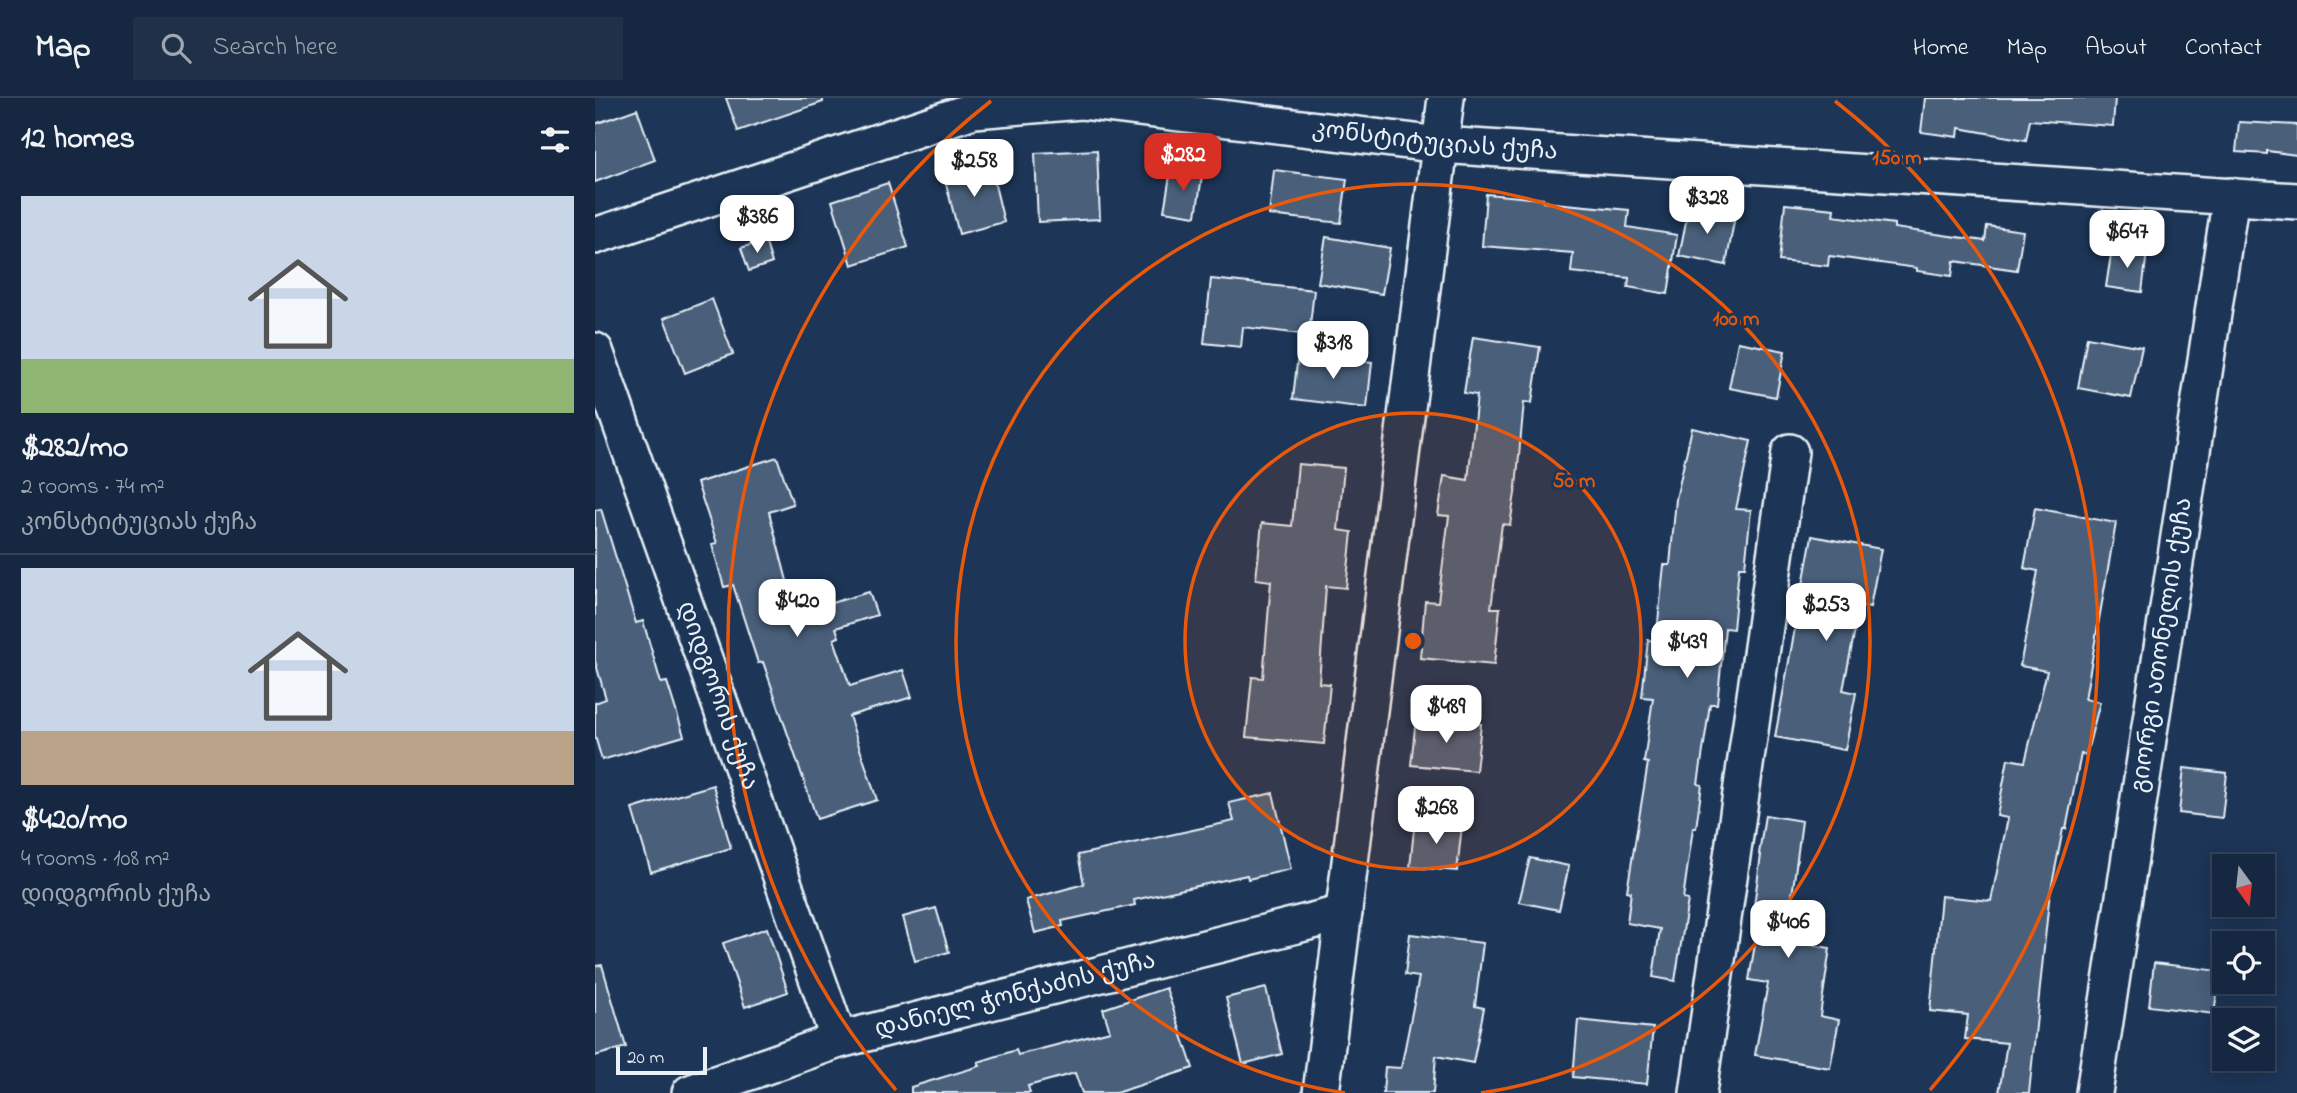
<!DOCTYPE html>
<html lang="en">
<head>
<meta charset="utf-8">
<style>
  body { margin:0; font-family:"Indie Flower","Noto Sans Georgian",sans-serif; background:#1f3048; color:#f1f3f6; height:100vh; display:flex; flex-direction:column; font-size:26px; white-space:nowrap }
  * { box-sizing:border-box; margin:0 }
  p { font-size:23px; color:#9ea6b1 }
  .icon { flex:none; width:38px; height:38px; fill:none; stroke:currentColor; stroke-width:2; stroke-linecap:round; stroke-linejoin:round }
  .map { position:relative; flex:1; overflow:hidden }
  .panel { display:flex; flex-direction:column; background:#162841; width:595px }
  .panel>* { flex:none }
  .needle { width:46px; rotate:165deg }
  .tools { position:absolute; left:1617px; top:756px; display:grid; gap:14px }
  .tools a { display:grid; place-items:center; width:63px; height:63px; border-radius:0px; background:#162841; box-shadow:0 4px 18px #0003,0 0 0 2px #35445a; font-size:35px }
  .scale { position:absolute; left:21px; bottom:18px; width:91px; box-sizing:border-box; padding-left:7px; border:4px solid #e8f1f8; border-top:0; font-size:19px; line-height:24px; white-space:nowrap; color:#e8f1f8; -webkit-text-stroke:5px #1d3557; paint-order:stroke }
  .price { position:absolute; translate:-50% -60px; padding:0 16px; border-radius:14px; background:#fff; color:#222; font-size:23px; line-height:46px; filter:drop-shadow(0 2px 4px #0008) }
  .price::after { content:''; position:absolute; left:50%; top:42px; width:21px; height:16px; margin-left:-10px; background:inherit; clip-path:polygon(0 0,100% 0,50% 100%) }
  .price.current { background:#d93025; color:#fff }
  ul { padding:0; list-style:none }
  li { display:grid; align-content:center; gap:14px; height:371px; padding:0 21px }
  li+li { border-top:2px solid #35445a }
  li span { display:grid; place-items:center; height:217px; border-radius:0px; color:#555 }
  li>.icon { margin-inline-start:auto }
  span .icon { width:126px; height:126px; fill:#fffc; stroke-width:1 }
  li b { font-size:30px }
  h2 { display:flex; justify-content:space-between; align-items:center; height:84px; padding:0 21px; font-size:30px }
  header { display:flex; align-items:center; gap:42px; box-sizing:border-box; height:98px; padding:0 35px; background:#162841; border-bottom:2px solid #35445a }
  header strong { font-size:33px }
  nav { display:flex; gap:38px; margin-inline-start:auto; font-size:24px }
  .search { width:490px; height:63px; background:#1f3048; display:flex; align-items:center; gap:18px; box-sizing:border-box; padding:0 24px; border-radius:0px; color:#9ea6b1; font-size:26px }
  main { display:flex; flex:1; min-height:0 }
  .map>svg:first-child { display:block }
  .building { fill:#495e7a; stroke:#e8f1f8; stroke-width:2 }
  .lines { fill:none; stroke-linecap:round; stroke-linejoin:round }
  .street-casing { stroke:#e8f1f8; stroke-width:40 }
  .street { stroke:#1d3557; stroke-width:35 }
  .ring { fill:none; stroke:#e8590c; stroke-width:3.5 }
  .labels { text-anchor:middle; dominant-baseline:central; stroke-width:6; stroke-linejoin:round; paint-order:stroke }
  .street-label { font-size:24px; fill:#e8f1f8; stroke:#1d3557 }
  .centre { fill:#e8590c; stroke:#1d3557; stroke-width:3.5 }
  .ring-label { font-size:21px; text-anchor:middle; font-weight:bold; fill:#e8590c; stroke:#1d3557; stroke-width:6; stroke-linejoin:round; paint-order:stroke }
</style>
</head>
<body>
<header>
<strong>Map</strong>
<div class="search"><svg class="icon" aria-label="search" viewBox="0 0 24 24"><circle cx="10" cy="10" r="6"/><path d="M15 15l6 6"/></svg>Search here</div>
<nav><a>Home</a><a>Map</a><a>About</a><a>Contact</a></nav>
</header>
<main>
<section class="panel">
<h2>12 homes<svg class="icon" aria-label="filters" viewBox="0 0 24 24"><path d="M4 7h16M4 17h16"/><circle cx="9" cy="7" r="2"/><circle cx="15" cy="17" r="2"/></svg></h2>
<ul>
<li><span style="background:linear-gradient(#c9d6e8 75%,#8fb573 0)"><svg class="icon" aria-label="home" viewBox="0 0 24 24"><path d="M3 11l9-7 9 7M6 9v11h12V9"/></svg></span><div><b>$282/mo</b><p>2 rooms · 74 m²</p><p>კონსტიტუციას ქუჩა</p></div></li>
<li><span style="background:linear-gradient(#c9d6e8 75%,#b9a48a 0)"><svg class="icon" aria-label="home" viewBox="0 0 24 24"><path d="M3 11l9-7 9 7M6 9v11h12V9"/></svg></span><div><b>$420/mo</b><p>4 rooms · 108 m²</p><p>დიდგორის ქუჩა</p></div></li>
</ul>
</section>
<div class="map">
<svg width="1702" height="995" viewBox="0 0 1702 995">
  <rect width="100%" height="100%" fill="#1d3557"/>
  <filter id="ink" filterUnits="userSpaceOnUse"><feTurbulence type="fractalNoise" baseFrequency=".0143" numOctaves="2"/><feDisplacementMap in="SourceGraphic" scale="14" xChannelSelector="R" yChannelSelector="G"/><feConvolveMatrix kernelMatrix="1 2 1 2 8 2 1 2 1" color-interpolation-filters="sRGB"/></filter>
  <g filter="url(#ink)">
    <!-- building -->
    <g class="building">
      <polygon points="131,0 228,0 228,4 143,33"/>
      <polygon points="1330,0 1520,0 1518,28 1435,22 1431,42 1364,30 1363,39 1326,34"/>
      <polygon points="42,11 60,62 0,84 0,26"/>
      <polygon points="1644,24 1702,27 1702,57 1672,53 1672,56 1641,54"/>
      <polygon points="502,52 505,121 443,124 440,55"/>
      <polygon points="395,66 409,124 364,136 349,78"/>
      <polygon points="576,72 607,78 601,118 569,113"/>
      <polygon points="679,72 752,81 746,125 674,117"/>
      <polygon points="293,85 313,149 257,167 237,103"/>
      <polygon points="891,96 948,101 948,104 1034,112 1032,129 1082,137 1073,196 1033,189 1034,180 976,174 978,155 887,148"/>
      <polygon points="1190,106 1239,111 1238,118 1299,126 1299,130 1390,143 1392,128 1428,133 1422,172 1359,163 1357,178 1322,173 1322,170 1234,158 1233,168 1184,163"/>
      <polygon points="1094,109 1140,118 1131,167 1084,158"/>
      <polygon points="731,139 795,150 787,196 723,185"/>
      <polygon points="170,142 177,165 154,173 146,150"/>
      <polygon points="1517,150 1552,154 1547,194 1511,189"/>
      <polygon points="616,181 719,192 714,237 648,229 646,249 609,245"/>
      <polygon points="117,201 138,256 90,275 69,220"/>
      <polygon points="878,239 945,249 937,305 929,304 921,389 915,427 907,426 896,510 905,510 899,567 825,560 830,503 843,504 854,418 843,417 849,378 873,382 882,297 869,295"/>
      <polygon points="1492,239 1547,249 1536,300 1483,290"/>
      <polygon points="1143,244 1190,253 1181,299 1134,290"/>
      <polygon points="703,256 777,264 772,310 698,301"/>
      <polygon points="1097,330 1156,343 1141,411 1156,412 1150,469 1144,469 1138,531 1130,530 1122,606 1115,606 1103,686 1107,687 1101,730 1098,730 1088,801 1093,802 1080,883 1058,879 1065,831 1032,825 1036,794 1032,793 1053,665 1049,664 1058,600 1047,599 1053,542 1061,543 1069,467 1075,467 1081,401"/>
      <polygon points="182,359 198,406 174,414 197,502 228,491 233,506 274,494 282,517 241,530 244,539 239,541 255,588 308,572 317,599 254,618 282,702 222,721 168,564 163,565 138,487 129,489 117,446 122,445 102,385"/>
      <polygon points="703,366 749,370 743,432 757,434 751,490 731,488 724,585 735,586 729,646 651,639 657,579 668,580 676,483 661,481 667,425 697,428"/>
      <polygon points="1440,410 1521,425 1490,601 1505,604 1491,657 1486,656 1471,731 1468,731 1454,802 1434,995 1404,995 1412,945 1370,941 1373,917 1335,913 1346,798 1396,803 1413,720 1402,718 1413,661 1430,664 1452,573 1425,568 1443,473 1429,470"/>
      <polygon points="6,411 41,525 48,523 66,585 72,584 89,638 7,662 0,638 0,605 11,601 0,563 0,412"/>
      <polygon points="1217,438 1286,451 1275,509 1265,507 1248,592 1261,595 1250,652 1180,639"/>
      <polygon points="821,620 886,626 881,673 816,667"/>
      <polygon points="1589,670 1632,675 1627,720 1584,715"/>
      <polygon points="118,687 136,750 56,774 37,711"/>
      <polygon points="678,695 696,771 653,781 652,777 539,802 540,807 467,823 468,828 440,835 431,802 489,786 483,757 639,723 634,705"/>
      <polygon points="1170,717 1207,723 1191,843 1235,850 1225,918 1244,922 1235,970 1160,957 1173,885 1154,882 1165,816 1158,815 1166,757 1164,756"/>
      <polygon points="820,722 867,727 862,773 815,769"/>
      <polygon points="935,760 974,768 964,812 924,804"/>
      <polygon points="341,810 354,854 320,863 308,819"/>
      <polygon points="172,830 193,894 150,909 128,845"/>
      <polygon points="815,836 888,845 880,908 889,910 878,965 841,958 838,995 788,995 790,969 806,970 824,879 810,877"/>
      <polygon points="1559,865 1625,873 1619,916 1554,908"/>
      <polygon points="7,867 31,949 0,958 0,868"/>
      <polygon points="571,890 598,970 521,995 487,995 480,975 433,988 435,995 316,995 316,989 385,968 383,964 421,952 423,957 515,933 508,911"/>
      <polygon points="671,890 687,956 648,966 631,900"/>
      <polygon points="983,922 1058,930 1052,986 978,979"/>
    </g>
    <g class="lines">
      <defs>
        <g id="street">
          <path id="s1" d="M0,138L379,12L486,3L845,47L1702,103"/>
          <path id="s2" d="M0,253L244,942"/>
          <path id="s3" d="M95,995L244,942L749,815"/>
          <polyline points="726,995 851,0"/>
          <polyline points="1103,995 1195,354"/>
          <path id="s4" d="M1499,995L1636,98"/>
        </g>
      </defs>
      <!-- street casing -->
      <use href="#street" class="street-casing"/>
      <!-- street -->
      <use href="#street" class="street"/>
    </g>
  </g>
  <!-- distance rings -->
  <circle cx="818" cy="543" r="228" fill="#e8590c" fill-opacity=".12"/>
  <g class="ring">
    <circle cx="818" cy="543" r="228"/>
    <path d="M750 995A457 457 0 1 1 886 995"/>
    <path d="M301 992A685 685 0 0 1 396 3M1240 3A685 685 0 0 1 1335 992"/>
  </g>
  <g class="labels">
    <!-- street labels -->
    <g class="street-label">
      <text stroke="none"><textPath href="#s1" startOffset="863">კონსტიტუციას ქუჩა</textPath></text>
      <text stroke="none"><textPath href="#s4" startOffset="453">გიორგი ათონელის ქუჩა</textPath></text>
      <text stroke="none"><textPath href="#s2" startOffset="366">დიდგორის ქუჩა</textPath></text>
      <text stroke="none"><textPath href="#s3" startOffset="340">დანიელ ჭონქაძის ქუჩა</textPath></text>
    </g>
  </g>
  <circle cx="818" cy="543" r="10" class="centre"/>
  <g class="ring-label">
    <text x="1302" y="66">150 m</text>
    <text x="1141" y="227">100 m</text>
    <text x="979" y="389">50 m</text>
  </g>
</svg>
<div class="tools">
<a><svg class="needle" viewBox="-14 -14 28 28"><path d="M0-13l5 13h-10z" fill="#e53935"/><path d="M0 13l5-13h-10z" fill="#9ea6b1"/></svg></a>
<a><svg class="icon" aria-label="locate" viewBox="0 0 24 24"><circle cx="12" cy="12" r="6"/><path d="M12 2v4M12 18v4M2 12h4M18 12h4"/></svg></a>
<a><svg class="icon" aria-label="layers" viewBox="0 0 24 24"><path d="M12 4l9 5-9 5-9-5zM3 14l9 5 9-5"/></svg></a>
</div>
<div class="scale">20 m</div>
<b class="price current" style="left:588px;top:95px">$282</b>
<b class="price" style="left:379px;top:101px">$258</b>
<b class="price" style="left:1112px;top:138px">$328</b>
<b class="price" style="left:162px;top:157px">$386</b>
<b class="price" style="left:1532px;top:172px">$647</b>
<b class="price" style="left:738px;top:283px">$318</b>
<b class="price" style="left:202px;top:541px">$420</b>
<b class="price" style="left:1231px;top:545px">$253</b>
<b class="price" style="left:1092px;top:582px">$439</b>
<b class="price" style="left:851px;top:647px">$489</b>
<b class="price" style="left:841px;top:748px">$268</b>
<b class="price" style="left:1193px;top:862px">$406</b>
</div>
</main>
</body>
</html>
